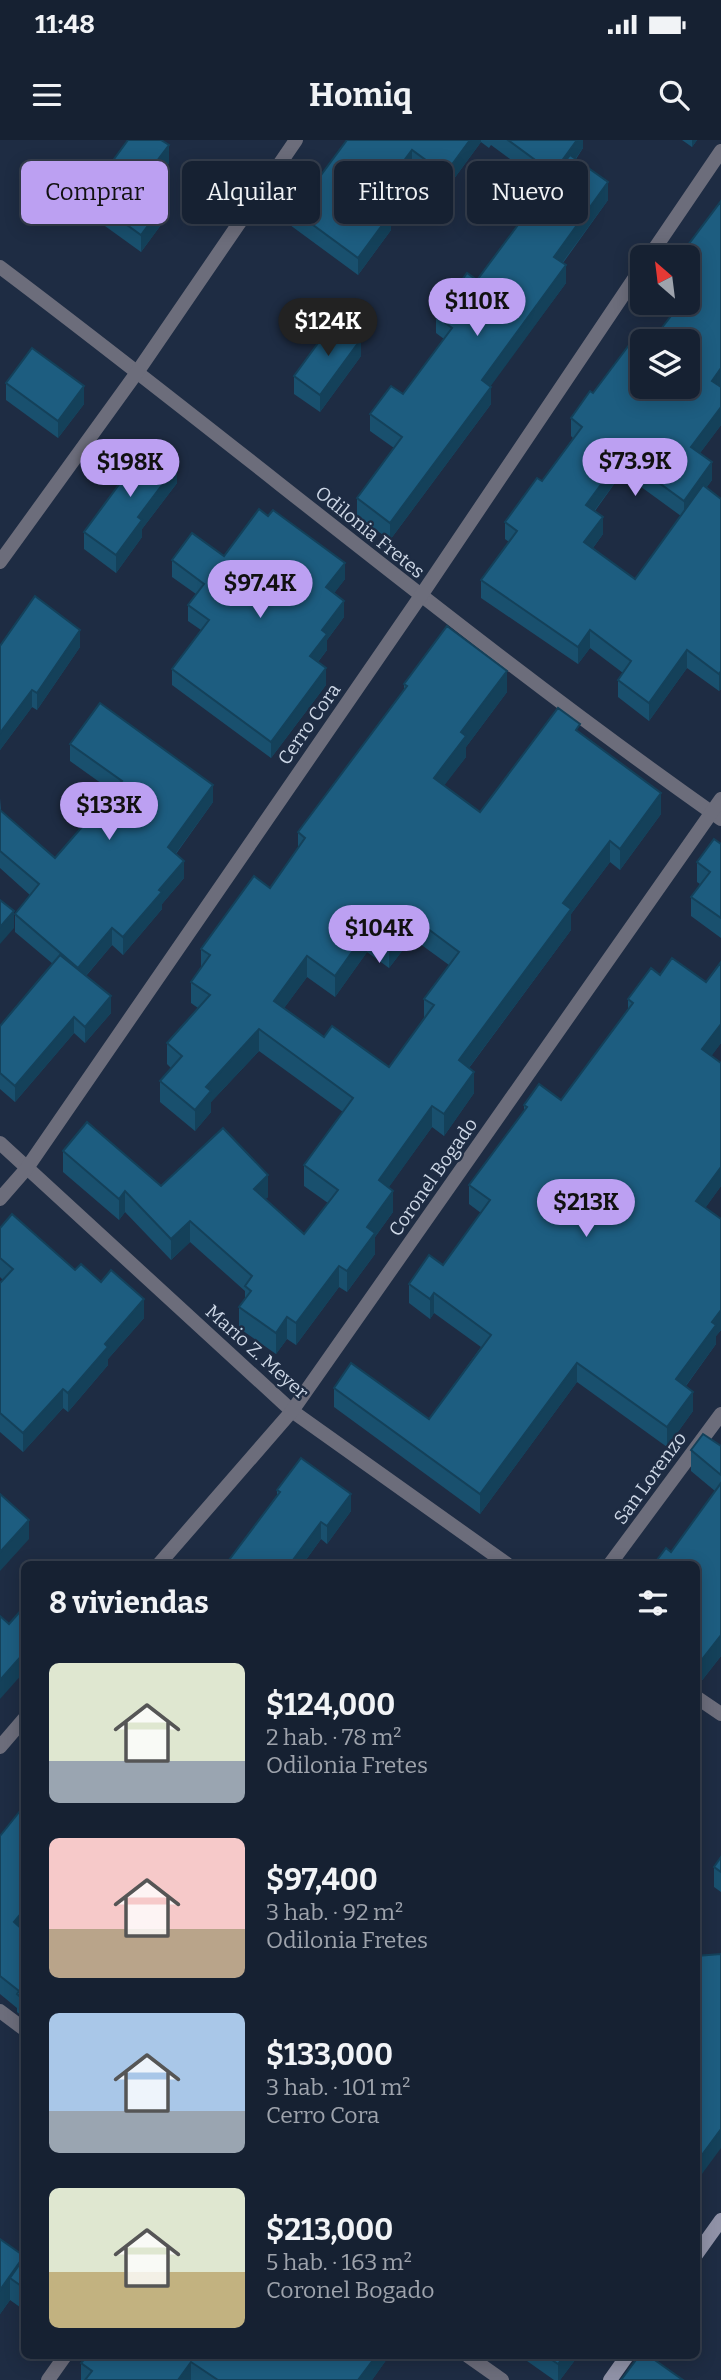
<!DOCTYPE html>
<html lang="es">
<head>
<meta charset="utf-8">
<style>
  body { margin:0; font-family:Bitter,serif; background:#1f293a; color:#f1f3f6; height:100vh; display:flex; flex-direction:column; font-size:26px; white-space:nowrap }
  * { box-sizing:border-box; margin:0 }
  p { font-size:23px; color:#9ea3ac }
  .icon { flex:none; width:38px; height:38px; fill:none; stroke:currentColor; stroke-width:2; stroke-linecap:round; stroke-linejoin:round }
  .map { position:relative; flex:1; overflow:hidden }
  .side { position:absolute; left:21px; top:1421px; width:679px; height:798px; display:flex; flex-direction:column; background:#162132; border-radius:10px; box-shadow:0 4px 18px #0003,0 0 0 2px #353e4d }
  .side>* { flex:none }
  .banner { position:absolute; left:21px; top:21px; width:679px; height:63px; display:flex; gap:14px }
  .needle { width:46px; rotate:332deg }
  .buttons { position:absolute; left:630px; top:105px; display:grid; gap:14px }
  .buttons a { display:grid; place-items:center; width:70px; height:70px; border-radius:10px; background:#162132; box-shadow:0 4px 18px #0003,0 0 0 2px #353e4d; font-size:35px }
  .price { position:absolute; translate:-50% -60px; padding:0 16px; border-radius:24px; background:#bca0f2; color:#111; font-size:23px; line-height:46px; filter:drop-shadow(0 2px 4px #0008) }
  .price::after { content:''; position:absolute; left:50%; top:42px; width:21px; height:16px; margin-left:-10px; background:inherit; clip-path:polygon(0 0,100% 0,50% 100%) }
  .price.on { background:#222; color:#fff }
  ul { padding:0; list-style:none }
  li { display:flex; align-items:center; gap:21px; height:175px; padding:0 28px }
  li span { display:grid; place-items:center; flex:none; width:196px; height:140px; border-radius:10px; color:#555 }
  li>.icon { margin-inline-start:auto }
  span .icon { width:84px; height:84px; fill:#fffc; stroke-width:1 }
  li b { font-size:30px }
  h2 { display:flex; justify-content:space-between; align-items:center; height:84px; padding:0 28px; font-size:30px }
  .tag { padding:0 24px; border-radius:10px; background:#162132; box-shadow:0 4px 18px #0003,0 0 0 2px #353e4d; font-size:24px; line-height:63px }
  .tag.on { background:#bca0f2; color:#111 }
  .status { display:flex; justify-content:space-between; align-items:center; height:49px; padding:0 35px; background:#162132; direction:ltr }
  .status svg { height:19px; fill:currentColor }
  header { display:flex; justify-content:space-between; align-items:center; height:91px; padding:0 28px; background:#162132; font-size:32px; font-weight:700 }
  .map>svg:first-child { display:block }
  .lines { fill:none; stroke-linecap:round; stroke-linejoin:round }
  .street { stroke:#6c6d7b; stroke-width:14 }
  .secondary { stroke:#9092a7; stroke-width:14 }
  .wall { fill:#19506e; fill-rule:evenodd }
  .shaded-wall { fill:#14415a }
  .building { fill:#1d5d80; stroke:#14415a; stroke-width:2; fill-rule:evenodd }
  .labels { text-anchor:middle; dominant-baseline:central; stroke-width:5; stroke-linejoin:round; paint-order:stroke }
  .street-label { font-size:19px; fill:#ccd6e5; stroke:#1e2c43 }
</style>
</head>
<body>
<div class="status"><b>11:48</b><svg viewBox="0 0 49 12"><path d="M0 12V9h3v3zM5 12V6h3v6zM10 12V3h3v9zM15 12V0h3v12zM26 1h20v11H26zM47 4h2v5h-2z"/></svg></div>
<header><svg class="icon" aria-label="menu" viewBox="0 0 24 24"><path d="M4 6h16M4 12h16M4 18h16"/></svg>Homiq<svg class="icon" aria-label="search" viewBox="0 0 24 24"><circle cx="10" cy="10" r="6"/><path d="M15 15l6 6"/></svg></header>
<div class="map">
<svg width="721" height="2240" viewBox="0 0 721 2240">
  <rect width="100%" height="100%" fill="#1e2c43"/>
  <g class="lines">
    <!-- street -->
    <g class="street">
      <polyline points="649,117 721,11"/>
      <path d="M0,127C242,309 473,505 721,679"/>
      <polyline points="0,422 138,231 296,0"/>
      <polyline points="0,1003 292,1271 507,1424"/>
      <polyline points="0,1059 27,1028 420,457 642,127"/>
      <polyline points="159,1424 292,1271 721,659"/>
      <polyline points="610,1424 721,1274"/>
      <polyline points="696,1557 721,1574"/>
      <polyline points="0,1607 24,1579"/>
      <polyline points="0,1871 24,1889"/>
      <polyline points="468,2216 502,2240"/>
      <polyline points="48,2240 65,2216"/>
    </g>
    <!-- secondary -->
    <g class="secondary">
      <polyline points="696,2115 721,2080"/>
      <polyline points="610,2240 627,2216"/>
    </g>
  </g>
  <!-- wall -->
  <g class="wall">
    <polygon points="347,0 583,0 583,8 576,19 608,60 563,123 566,143 490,246 491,264 390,400 357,376 357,358 394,308 370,291 370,274 403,254 444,199 436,193 436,176 477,140 547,46 491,5 489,8 481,2 445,51 412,27 382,67 391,90 358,135 290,85 290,68 318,39"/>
    <polygon points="682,0 697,0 692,7"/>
    <polygon points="169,23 147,52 163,82 141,112 87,73 87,56"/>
    <path d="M721,61V285L700,313L712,340L706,348L721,359V549L719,551L687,528L649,581L618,557V540L623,533L590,508L578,524L481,458V440L509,402L505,399V382L542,341L573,298L571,296V278L593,253L654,198L688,163V117ZM622,333L681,376L635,439L593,408L603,394L595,371Z"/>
    <polygon points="361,216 320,272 294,254 294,236"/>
    <polygon points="6,243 84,264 58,298 6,260"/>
    <polygon points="119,337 177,343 142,389 142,397 116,433 84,409 84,392 119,345"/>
    <polygon points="224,416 345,439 334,453 344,477 327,500 327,510 318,522 326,545 271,618 172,545 172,529 201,490 188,481 188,465 196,454 172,437 172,420"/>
    <polygon points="0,506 80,507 37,570 32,567 0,610"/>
    <path d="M404,544L507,552L466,607V617L444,645L480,672L580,593L661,674L620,730L610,722L571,774V790L469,928L474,953L444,996L432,987L388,1048L393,1072L375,1097V1114L347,1152L339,1147L296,1205L287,1199L276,1214L239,1188V1167L245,1159V1151L190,1102L171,1120L125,1072L119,1080L63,1032V1011L161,1046L268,1057L265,1059L304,1094L328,1063L304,1046V1025L343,972L259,911L211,962V972L195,991L160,962V941L171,928L167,924V903L198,868L191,863V842L201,828V809L270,748L298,709V692L404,550ZM412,798L449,825L424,859V878L389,927L324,897L284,868L307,837L335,857L367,812L389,828Z"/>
    <polygon points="70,604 213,662 176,714 184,738 162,764 162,769 123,815 112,805 86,836 111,873 85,903 74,893 15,962 0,949 0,886 53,824 15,792 15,774 30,755 0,728 0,658 1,671 55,718 112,651 70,621"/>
    <polygon points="721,704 721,798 691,776 691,757 700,744 697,742 697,722"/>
    <polygon points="721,822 721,903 711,916 721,1046 705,1068 721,1080 721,1190 716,1196 716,1204 686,1246 693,1271 667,1307 577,1242 480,1374 334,1267 334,1248 429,1279 481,1207 434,1173 430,1179 409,1163 409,1144 443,1125 481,1073 469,1064 469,1045 524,971 524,965 561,960 628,869 628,859 660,835 706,842"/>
    <polygon points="0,1088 75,1130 144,1178 108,1219 108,1225 68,1272 63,1268 23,1312 0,1292 0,1143 3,1140 0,1137"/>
    <polygon points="721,1306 721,1516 696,1548 696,1424 671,1412 715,1351 691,1331 691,1310"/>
    <polygon points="277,1350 351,1371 327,1404 321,1399 303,1424 226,1424 277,1355"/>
    <polygon points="24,1666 24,1788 23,1789 24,1791 24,1878 17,1872 17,1868 0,1854 0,1696"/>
    <polygon points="721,1717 721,1752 714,1747 714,1727"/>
    <polygon points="0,2099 24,2116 24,2170 10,2160 0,2174"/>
    <polygon points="389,2216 372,2240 81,2240 81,2223"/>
    <polygon points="520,2216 578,2216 560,2240 554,2240"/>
  </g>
  <!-- shaded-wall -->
  <g class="shaded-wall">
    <polygon points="470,0 481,0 481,2 445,51 445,34"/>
    <polygon points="577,0 583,0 583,8 553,50 553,33"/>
    <polygon points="692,0 697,0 692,7"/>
    <polygon points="169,5 169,23 138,64 138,46"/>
    <polygon points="412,10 412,27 374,78 374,61"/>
    <polygon points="608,42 608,60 554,134 554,117"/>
    <polygon points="163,65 163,82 141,112 141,95"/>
    <polygon points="391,73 391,90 358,135 358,118"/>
    <polygon points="566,125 566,143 482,258 482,240"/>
    <polygon points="361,199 361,216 320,272 320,255"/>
    <polygon points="721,228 721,246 712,258 712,241"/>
    <polygon points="84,246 84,264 58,298 58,281"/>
    <polygon points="491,247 491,264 390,400 390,383"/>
    <polygon points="721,267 721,285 691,325 691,307"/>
    <polygon points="622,316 622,333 586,382 586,365"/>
    <polygon points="712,322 712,340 684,378 684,361"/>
    <polygon points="177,325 177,343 142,389 142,397 116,433 116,415 138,377"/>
    <polygon points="603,377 603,394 584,420 584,402"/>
    <polygon points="345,423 345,439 326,464 326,447"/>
    <polygon points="344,461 344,477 327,500 327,510 310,532 310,516 322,490"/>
    <polygon points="80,490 80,507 37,570 37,553"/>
    <polygon points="590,490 590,508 578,524 578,507"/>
    <polygon points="687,510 687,528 649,581 649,563"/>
    <polygon points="326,528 326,545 271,618 271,602"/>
    <polygon points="507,531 507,552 466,607 466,617 434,659 434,638 461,592"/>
    <polygon points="721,531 721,549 719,551 719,534"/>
    <polygon points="32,550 32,567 0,610 0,593"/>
    <polygon points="213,645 213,662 168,724 168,707"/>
    <polygon points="661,653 661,674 620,730 620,709"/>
    <polygon points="610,701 610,722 571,774 571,790 459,941 459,920 563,763"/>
    <polygon points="184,721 184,738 162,764 162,769 123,815 123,797 159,750"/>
    <polygon points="14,771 14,788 0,804 0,787"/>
    <polygon points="412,777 412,798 389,828 389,807"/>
    <polygon points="112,788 112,805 78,845 78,828"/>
    <polygon points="367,791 367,812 335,857 335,836"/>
    <polygon points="307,816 307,837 274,882 274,861"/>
    <polygon points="111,856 111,873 85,903 85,887"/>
    <polygon points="74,877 74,893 15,962 15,946"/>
    <polygon points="721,884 721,903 702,929 702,909"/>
    <polygon points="259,889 259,911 211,962 211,972 195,991 195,970 206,947"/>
    <polygon points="474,932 474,953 444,996 444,974"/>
    <polygon points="432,966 432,987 379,1061 379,1040"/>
    <polygon points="721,1027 721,1046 696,1081 696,1061"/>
    <polygon points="268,1035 268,1057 254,1070 254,1049"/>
    <polygon points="125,1051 125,1072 119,1080 119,1059"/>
    <polygon points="393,1051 393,1072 375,1097 375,1114 347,1152 347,1131 367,1087"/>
    <polygon points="190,1081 190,1102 171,1120 171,1099"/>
    <polygon points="339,1126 339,1147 296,1205 296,1183"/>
    <polygon points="434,1153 434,1173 430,1179 430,1159"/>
    <polygon points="144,1159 144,1178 108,1219 108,1225 68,1272 68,1253 105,1204"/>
    <polygon points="721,1170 721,1190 716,1196 716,1204 676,1259 676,1239"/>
    <polygon points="287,1177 287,1199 276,1214 276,1193"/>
    <polygon points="577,1223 577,1242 480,1374 480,1354"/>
    <polygon points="63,1249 63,1268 23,1312 23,1293"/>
    <polygon points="693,1252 693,1271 667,1307 667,1287"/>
    <polygon points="351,1354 351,1371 327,1404 327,1386"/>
    <polygon points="29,1380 29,1399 0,1431 0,1412"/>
    <polygon points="321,1382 321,1399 303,1424 290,1424"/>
    <polygon points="721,1495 721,1516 696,1548 696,1527"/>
    <polygon points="24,1513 24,1532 0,1559 0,1540"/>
    <polygon points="24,1770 24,1788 14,1800 14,1782"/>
    <polygon points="721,1989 721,2008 696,2042 696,2023"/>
    <polygon points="24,2116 24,2140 10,2138 10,2160 0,2174 0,2150"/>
    <polygon points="376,2216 389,2216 372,2240 358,2240"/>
    <polygon points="565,2216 578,2216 560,2240 558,2240 558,2224"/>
    <polygon points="191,2222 191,2240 178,2240"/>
  </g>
  <!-- building -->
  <g class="building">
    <polygon points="128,0 161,0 169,5 138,46 163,65 141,95 87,56"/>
    <polygon points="347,0 470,0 445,34 412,10 374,61 391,73 358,118 290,68 314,36 318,39"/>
    <polygon points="508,0 577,0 553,33"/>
    <polygon points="570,15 608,42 554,117 566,125 482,240 491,247 390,383 357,358 402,297 370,274 391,246 403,254 452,188 436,176 467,133 477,140"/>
    <path d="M721,61V228L712,241L721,247V267L691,307L712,322L684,361L622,316L586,365L603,377L584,402L635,439L703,345L721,359V531L719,534L687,510L649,563L618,540L631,521L590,490L578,507L481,440L517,391L505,382L537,338L542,341L582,287L571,278L590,251L593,253L641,189L654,198L681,163H688V153L694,144L688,140V117H679ZM642,201H688V247H642Z"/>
    <polygon points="335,180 361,199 320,255 294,236"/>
    <polygon points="32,208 84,246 58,281 6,243"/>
    <polygon points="145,302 177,325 138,377 142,380 116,415 84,392 123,339 119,337"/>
    <polygon points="259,369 268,376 273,370 345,423 326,447 344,461 322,490 327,494 310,516 326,528 271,602 172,529 209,480 188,465 204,444 172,420 192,393 224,416"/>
    <polygon points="35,456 80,490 37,553 32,550 0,593 0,506"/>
    <path d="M447,486L507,531L461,592L466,596L434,638L480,672L558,568L580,584L576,590L661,653L620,709L610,701L563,763L571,769L459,920L474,932L444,974L432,966L379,1040L393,1051L367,1087L375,1093L347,1131L339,1126L296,1183L287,1177L276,1193L239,1167L251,1151L245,1146L252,1136L190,1081L171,1099L125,1051L119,1059L63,1011L87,982L161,1046L223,988L268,1035L254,1049L304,1094L338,1050L304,1025L353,958L259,889L206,947L211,951L195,970L160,941L182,916L167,903L210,855L191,842L210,815L201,809L254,736L270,748L305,698L298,692L407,546L404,544ZM412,777L459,812L424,859L434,865L389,927L332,886L324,897L274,861L307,816L335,836L367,791L389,807Z"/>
    <polygon points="100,563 213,645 168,707 184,721 159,750 162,752 123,797 112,788 78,828 15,774 39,744 0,711 0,670 55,718 122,641 70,604"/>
    <polygon points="714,699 721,704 721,778 691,757 710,732 697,722"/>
    <polygon points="0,760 14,771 0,787"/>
    <polygon points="60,815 111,856 85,887 74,877 15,946 0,933 0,886"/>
    <polygon points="672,818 706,842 721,822 721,884 702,909 721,923 721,1027 696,1061 721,1079 721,1170 712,1182 716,1185 676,1239 693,1252 667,1287 577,1223 480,1354 334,1248 351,1223 429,1279 491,1195 434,1153 430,1159 409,1144 429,1115 443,1125 490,1060 469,1045 527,967 524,965 539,944 561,960 633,863 628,859 651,828 660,835"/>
    <polygon points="12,1074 75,1130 81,1124 101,1142 111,1130 144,1159 105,1204 108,1207 68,1253 63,1249 23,1293 0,1273 0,1143 13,1129 0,1118 0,1088"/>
    <polygon points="703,1294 721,1306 721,1335 691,1310"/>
    <polygon points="301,1318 351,1354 327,1386 321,1382 290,1424 226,1424 280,1352 277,1350"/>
    <polygon points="721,1343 721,1495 696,1527 696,1424 654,1424 666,1408 671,1412"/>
    <polygon points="0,1354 29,1380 0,1412"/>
    <polygon points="24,1467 24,1513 0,1540 0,1476 9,1484"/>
    <polygon points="24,1666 24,1770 14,1782 24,1791 24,1860 17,1854 19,1851 0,1836 0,1696"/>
    <polygon points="721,1717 721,1732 714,1727"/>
    <polygon points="721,1814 721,1989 696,2023 696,1816"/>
    <polygon points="0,2099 24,2116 0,2150"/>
    <polygon points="24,2118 24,2148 10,2138"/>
    <polygon points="87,2216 376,2216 358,2240 218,2240 191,2222 178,2240 85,2240 92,2231 81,2223"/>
    <polygon points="546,2216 565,2216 558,2224"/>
    <polygon points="639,2216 649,2216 683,2240 621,2240"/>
  </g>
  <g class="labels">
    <!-- street labels -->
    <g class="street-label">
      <text transform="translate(370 392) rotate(39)">Odilonia Fretes</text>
      <text transform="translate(309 584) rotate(-55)">Cerro Cora</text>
      <text transform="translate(433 1037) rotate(-55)">Coronel Bogado</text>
      <text transform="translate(257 1212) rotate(42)">Mario Z. Meyer</text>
      <text transform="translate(650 1338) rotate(-54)">San Lorenzo</text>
    </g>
  </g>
</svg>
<div class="buttons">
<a><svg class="needle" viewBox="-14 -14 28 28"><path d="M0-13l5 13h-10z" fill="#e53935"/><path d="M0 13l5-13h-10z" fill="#9ea3ac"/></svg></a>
<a><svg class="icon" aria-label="layers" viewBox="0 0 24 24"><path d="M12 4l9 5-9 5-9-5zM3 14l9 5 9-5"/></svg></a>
</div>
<b class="price" style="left:477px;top:198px">$110K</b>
<b class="price on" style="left:328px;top:218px">$124K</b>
<b class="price" style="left:635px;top:358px">$73.9K</b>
<b class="price" style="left:130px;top:359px">$198K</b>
<b class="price" style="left:260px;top:480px">$97.4K</b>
<b class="price" style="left:109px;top:702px">$133K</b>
<b class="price" style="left:379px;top:825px">$104K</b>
<b class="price" style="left:586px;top:1099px">$213K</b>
<div class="banner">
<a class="tag on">Comprar</a>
<a class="tag">Alquilar</a>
<a class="tag">Filtros</a>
<a class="tag">Nuevo</a>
</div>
<section class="side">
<h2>8 viviendas<svg class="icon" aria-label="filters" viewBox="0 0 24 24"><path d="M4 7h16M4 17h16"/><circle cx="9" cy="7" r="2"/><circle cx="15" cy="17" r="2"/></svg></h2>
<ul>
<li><span style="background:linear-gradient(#dfe7d0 70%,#9aa5b1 0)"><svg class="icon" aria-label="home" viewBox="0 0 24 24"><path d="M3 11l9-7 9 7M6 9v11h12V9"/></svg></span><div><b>$124,000</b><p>2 hab. · 78 m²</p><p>Odilonia Fretes</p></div></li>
<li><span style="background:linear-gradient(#f6c9c9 65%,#b9a48a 0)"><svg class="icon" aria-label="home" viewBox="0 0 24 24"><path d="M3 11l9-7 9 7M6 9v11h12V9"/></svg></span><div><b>$97,400</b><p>3 hab. · 92 m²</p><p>Odilonia Fretes</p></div></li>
<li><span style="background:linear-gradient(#a9c7e8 70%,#9aa5b1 0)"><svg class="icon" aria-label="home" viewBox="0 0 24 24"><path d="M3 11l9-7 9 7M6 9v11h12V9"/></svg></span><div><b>$133,000</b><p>3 hab. · 101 m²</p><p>Cerro Cora</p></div></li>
<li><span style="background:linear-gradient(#dfe7d0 60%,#c2b280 0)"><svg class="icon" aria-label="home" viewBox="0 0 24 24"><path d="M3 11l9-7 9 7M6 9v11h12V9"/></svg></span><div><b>$213,000</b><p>5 hab. · 163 m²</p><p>Coronel Bogado</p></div></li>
</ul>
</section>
</div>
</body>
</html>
